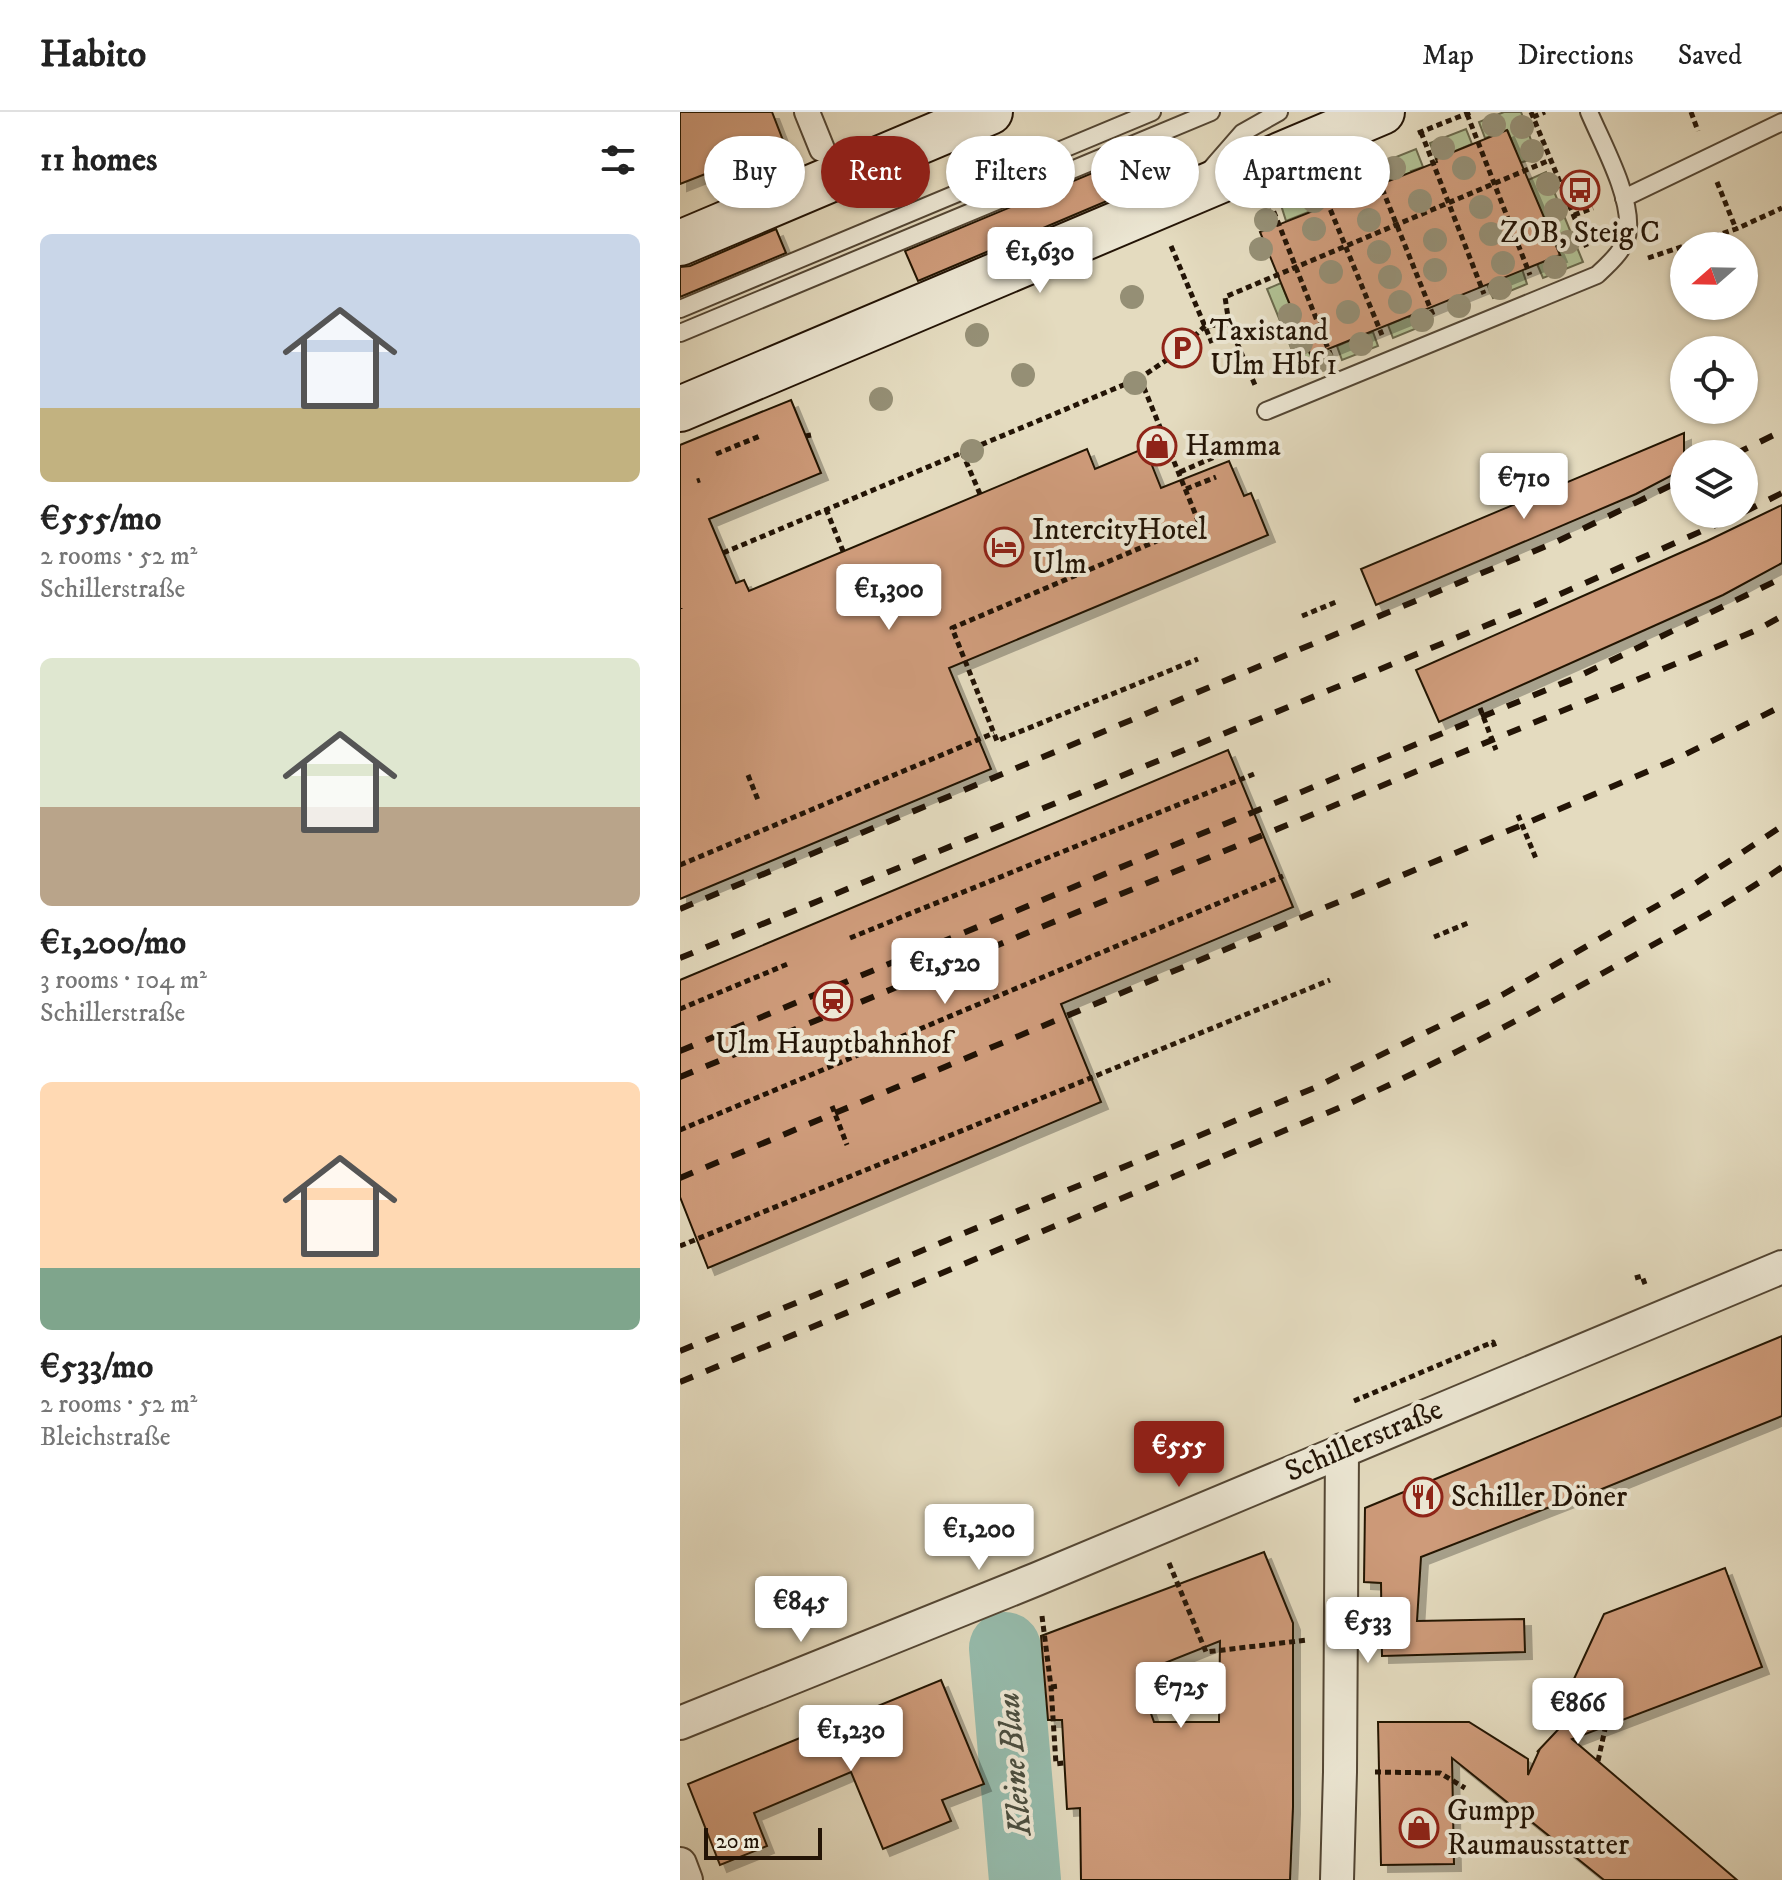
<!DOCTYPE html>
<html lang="en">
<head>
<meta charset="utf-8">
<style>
  body { margin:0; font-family:"IM FELL DW Pica",serif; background:#f2f2f2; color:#222; height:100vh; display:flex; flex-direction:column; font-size:30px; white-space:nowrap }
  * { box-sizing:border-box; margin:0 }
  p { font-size:26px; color:#767676 }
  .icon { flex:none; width:44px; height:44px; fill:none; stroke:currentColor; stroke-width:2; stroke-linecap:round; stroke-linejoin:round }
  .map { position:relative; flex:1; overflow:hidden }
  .details { display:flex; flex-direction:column; background:#fff; width:680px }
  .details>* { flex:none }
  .hud { position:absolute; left:24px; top:24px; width:760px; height:72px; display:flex; gap:16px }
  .needle { width:52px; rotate:250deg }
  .controls { position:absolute; left:990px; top:120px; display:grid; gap:16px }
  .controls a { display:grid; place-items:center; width:88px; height:88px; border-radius:50%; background:#fff; box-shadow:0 2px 6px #0004; font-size:40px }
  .scale { position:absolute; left:24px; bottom:20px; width:118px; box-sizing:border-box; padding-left:8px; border:4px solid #231406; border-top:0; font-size:22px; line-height:28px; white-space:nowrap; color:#231406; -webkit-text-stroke:6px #ede8d5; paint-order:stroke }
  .price { position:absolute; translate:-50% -68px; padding:0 18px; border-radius:8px; background:#fff; color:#222; font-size:26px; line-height:52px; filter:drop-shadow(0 2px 4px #0008) }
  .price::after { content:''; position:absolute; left:50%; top:48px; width:24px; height:18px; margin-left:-12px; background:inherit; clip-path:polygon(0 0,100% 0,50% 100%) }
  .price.on { background:#8f2418; color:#fff }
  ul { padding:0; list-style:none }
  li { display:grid; align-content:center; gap:16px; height:424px; padding:0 40px }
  li span { display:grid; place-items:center; height:248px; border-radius:12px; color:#555 }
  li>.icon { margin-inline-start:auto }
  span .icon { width:144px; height:144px; fill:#fffc; stroke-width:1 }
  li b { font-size:34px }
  h2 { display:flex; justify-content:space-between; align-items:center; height:96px; padding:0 40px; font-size:34px }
  .chip { padding:0 28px; border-radius:36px; background:#fff; box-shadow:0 2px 6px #0004; font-size:28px; line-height:72px }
  .chip.on { background:#8f2418; color:#fff }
  header { display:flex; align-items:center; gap:48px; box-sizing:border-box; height:112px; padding:0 40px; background:#fff; border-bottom:2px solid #e0e0e0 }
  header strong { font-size:38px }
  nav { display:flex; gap:44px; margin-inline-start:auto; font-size:28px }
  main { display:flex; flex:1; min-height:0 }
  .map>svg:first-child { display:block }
  .green { fill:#b1c194; stroke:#6a6a4d; stroke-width:2 }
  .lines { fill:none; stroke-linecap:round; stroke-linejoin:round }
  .river { stroke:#96bcad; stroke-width:72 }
  .building { fill:#ce9b7a; stroke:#231406; stroke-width:2; fill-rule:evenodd; filter:url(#shadow) }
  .service-casing { stroke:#534634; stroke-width:20 }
  .pedestrian-casing { stroke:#534634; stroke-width:28 }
  .minor-casing { stroke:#534634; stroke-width:36 }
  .secondary-casing { stroke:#231406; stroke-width:48 }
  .path { stroke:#231406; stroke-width:5; stroke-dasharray:6 4; stroke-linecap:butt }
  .service { stroke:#ede8d5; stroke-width:16 }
  .pedestrian { stroke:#ede8d5; stroke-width:24 }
  .minor { stroke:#ede8d5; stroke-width:32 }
  .secondary { stroke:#ede8d5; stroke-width:44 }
  .rail { stroke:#231406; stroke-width:6; stroke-dasharray:14 14; stroke-linecap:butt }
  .path-bridge { stroke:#231406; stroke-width:5; stroke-dasharray:6 4; stroke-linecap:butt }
  .tree { fill:#958f75 }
  .labels { text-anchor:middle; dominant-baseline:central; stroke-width:8; stroke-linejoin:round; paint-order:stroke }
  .poi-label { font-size:30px; fill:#231406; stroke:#ede8d5; text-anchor:start }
  .street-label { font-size:30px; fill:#231406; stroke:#ede8d5 }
  .water-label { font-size:32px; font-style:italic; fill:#4b4f40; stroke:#ede8d5 }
</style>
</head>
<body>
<header>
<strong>Habito</strong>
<nav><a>Map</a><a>Directions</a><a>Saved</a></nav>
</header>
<main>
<section class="details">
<h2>11 homes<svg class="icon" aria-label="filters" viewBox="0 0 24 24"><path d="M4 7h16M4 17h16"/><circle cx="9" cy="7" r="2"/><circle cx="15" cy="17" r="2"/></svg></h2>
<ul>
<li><span style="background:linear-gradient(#c9d6e8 70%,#c2b280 0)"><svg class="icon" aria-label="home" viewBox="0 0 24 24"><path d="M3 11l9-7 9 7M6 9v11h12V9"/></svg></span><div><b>€555/mo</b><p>2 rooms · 52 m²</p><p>Schillerstraße</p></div></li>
<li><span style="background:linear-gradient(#dfe7d0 60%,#b9a48a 0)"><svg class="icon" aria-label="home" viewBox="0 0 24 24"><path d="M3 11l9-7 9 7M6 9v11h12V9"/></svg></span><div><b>€1,200/mo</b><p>3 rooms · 104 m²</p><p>Schillerstraße</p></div></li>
<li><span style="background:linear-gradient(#ffd9b3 75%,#7fa58c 0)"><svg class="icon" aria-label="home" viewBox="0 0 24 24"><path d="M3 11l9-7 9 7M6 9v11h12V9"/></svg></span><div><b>€533/mo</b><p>2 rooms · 52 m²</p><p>Bleichstraße</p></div></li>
</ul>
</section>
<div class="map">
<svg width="1102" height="1768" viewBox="0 0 1102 1768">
  <defs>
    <filter id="shadow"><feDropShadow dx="7" dy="7" stdDeviation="0" flood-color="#0004"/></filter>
  </defs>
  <rect width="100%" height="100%" fill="#e4dbbf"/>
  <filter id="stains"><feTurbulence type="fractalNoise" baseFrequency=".0025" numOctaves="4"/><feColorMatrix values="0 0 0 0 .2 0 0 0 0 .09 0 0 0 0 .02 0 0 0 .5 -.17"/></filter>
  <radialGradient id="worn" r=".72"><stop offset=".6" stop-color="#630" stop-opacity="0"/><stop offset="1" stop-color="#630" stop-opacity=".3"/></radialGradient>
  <!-- green -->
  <g class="green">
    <polygon points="824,0 841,0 857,45 840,51 828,19 805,26 799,10"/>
    <polygon points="786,17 792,32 756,47 750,31"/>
    <polygon points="736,37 743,55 731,59 744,93 733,98 720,64 707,69 701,51"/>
    <polygon points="686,58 692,74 680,80 693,113 682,118 669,84 657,89 650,72"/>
    <polygon points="866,60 903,150 863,166 857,152 880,143 840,111 862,102 848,68"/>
    <polygon points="636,80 641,95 606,109 601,93"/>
    <polygon points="842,157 847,172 813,186 807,172"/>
    <polygon points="716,170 729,205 742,200 747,212 713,226 708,213 720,208 706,174"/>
    <polygon points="601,171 631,245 643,241 649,254 623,265 587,177"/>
    <polygon points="668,191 680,224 693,220 698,234 662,248 657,234 669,229 656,196"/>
  </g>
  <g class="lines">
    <!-- river -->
    <polyline class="river" points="325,1536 345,1768"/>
  </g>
  <!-- building -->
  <g class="building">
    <polygon points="0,0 92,0 104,31 0,72"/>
    <polygon points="827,18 880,143 631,244 580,120 757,50 756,47"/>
    <polygon points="422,57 434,86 238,169 225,139"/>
    <polygon points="96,117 106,141 0,185 0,155 10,154"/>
    <polygon points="111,288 141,361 29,407 56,471 64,468 69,479 407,337 415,357 465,336 481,376 549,349 564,384 571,381 588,423 269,556 311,657 0,787 0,333"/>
    <polygon points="1004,321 1004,357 956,382 696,493 681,457"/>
    <polygon points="1102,393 1102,451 1043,483 759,610 736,558 1027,429"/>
    <polygon points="548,638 613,795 381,892 421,990 28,1156 0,1085 0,868"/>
    <polygon points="1102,1224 1102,1304 917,1379 916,1377 741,1445 737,1509 844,1507 845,1540 702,1544 701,1471 684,1470 685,1396"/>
    <path d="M584,1440L613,1511V1695L610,1768H401L400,1696L387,1697L382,1608H368L361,1524ZM540,1529L539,1610H474L457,1562Z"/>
    <polygon points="1045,1456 1082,1555 892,1627 1057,1768 924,1768 772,1646 774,1752 701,1753 698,1610 789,1610 848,1647 848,1663 859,1639 857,1640 905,1589 887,1582 924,1502"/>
    <polygon points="261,1568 304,1672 262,1688 271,1709 203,1737 171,1660 74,1701 87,1734 40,1753 8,1672"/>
  </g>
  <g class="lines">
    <defs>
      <g id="service">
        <polyline points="528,60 562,21 599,0"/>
        <polyline points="944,86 1102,10"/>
        <polyline points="0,197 472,0"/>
        <polyline points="0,221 531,0"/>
        <path d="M586,299L917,163C930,151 947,136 948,118C951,83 923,33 909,0"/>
      </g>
      <polyline id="pedestrian" points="127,0 142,37"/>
      <g id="minor">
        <polyline points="0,1611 357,1467 1102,1155"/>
        <polyline points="0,1752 6,1768"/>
        <polyline points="657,1768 660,1660 662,1338"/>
      </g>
      <g id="secondary">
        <polyline points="0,131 310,0"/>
        <polyline points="0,297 702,0"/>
      </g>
    </defs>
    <!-- service casing -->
    <use href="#service" class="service-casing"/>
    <!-- pedestrian casing -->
    <use href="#pedestrian" class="pedestrian-casing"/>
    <!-- minor casing -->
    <use href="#minor" class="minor-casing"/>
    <!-- secondary casing -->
    <use href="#secondary" class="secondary-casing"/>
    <!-- path -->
    <g class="path">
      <polyline points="851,0 907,136"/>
      <polyline points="1011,0 1018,19"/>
      <polyline points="787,2 850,163"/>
      <polyline points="853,5 865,0"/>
      <polyline points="741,20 804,182"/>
      <polyline points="738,21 791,0"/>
      <polyline points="691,49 753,203"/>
      <polyline points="639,70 702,223"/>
      <polyline points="1037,70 1056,117"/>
      <polyline points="590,90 651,244"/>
      <polyline points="894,103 913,96"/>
      <polyline points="491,134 532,231"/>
      <polyline points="1005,134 1056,117 1102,96"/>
      <polyline points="968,146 1004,134"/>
      <polyline points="549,212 575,273"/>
      <polyline points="460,266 519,411 272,516 317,629 518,547"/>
      <polyline points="126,324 131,323"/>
      <polyline points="282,340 300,382"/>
      <polyline points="36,342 80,324"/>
      <polyline points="500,360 553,337"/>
      <polyline points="17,369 20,368"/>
      <polyline points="506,377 536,365"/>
      <polyline points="146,397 163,439"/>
      <polyline points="43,441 460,266 497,241 525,214 549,212 545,185 870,48"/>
      <polyline points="0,496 0,497"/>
      <polyline points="800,596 816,638"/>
      <polyline points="68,663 78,688"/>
      <polyline points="838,703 857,749"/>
      <polyline points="0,753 314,621"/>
      <polyline points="170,826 574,662"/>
      <polyline points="0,897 110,851"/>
      <polyline points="152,994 167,1033"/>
      <polyline points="0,1018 603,764"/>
      <polyline points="0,1134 650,868"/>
      <polyline points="955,1166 962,1164 966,1175"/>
      <polyline points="674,1289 813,1230 816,1238"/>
      <polyline points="489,1451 526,1540 627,1528"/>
      <polyline points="362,1504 371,1575 376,1652 384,1651"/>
      <polyline points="371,1575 380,1574"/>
      <polyline points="918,1649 929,1599"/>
      <polyline points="695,1660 760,1661 785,1676"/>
    </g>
    <!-- service -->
    <use href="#service" class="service"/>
    <!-- pedestrian -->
    <use href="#pedestrian" class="pedestrian"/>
    <!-- minor -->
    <use href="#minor" class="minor"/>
    <!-- secondary -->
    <use href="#secondary" class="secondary"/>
    <!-- rail -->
    <g class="rail">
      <polyline points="1055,342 1102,319"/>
      <polyline points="1064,400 1102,381"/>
      <polyline points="0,797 876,430 1004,367"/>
      <polyline points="0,846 858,492 1060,402"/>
      <polyline points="0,939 895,566 1102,466"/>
      <polyline points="0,965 1077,518 1102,504"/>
      <polyline points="0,1066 842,713 992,649 1102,594"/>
      <polyline points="0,1239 634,976 822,883 1013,773 1102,714"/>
      <path d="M0,1270L666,993C765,948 860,897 955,843C1004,815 1055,788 1102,755"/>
    </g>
    <!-- path-bridge -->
    <g class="path-bridge">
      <polyline points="622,504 656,490"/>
      <polyline points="754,825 788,811"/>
    </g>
  </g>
  <!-- trees -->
  <g class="tree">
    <circle cx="814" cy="13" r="12"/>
    <circle cx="842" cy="15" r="12"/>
    <circle cx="763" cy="36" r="12"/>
    <circle cx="852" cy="39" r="12"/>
    <circle cx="714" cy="56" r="12"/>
    <circle cx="784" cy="56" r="12"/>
    <circle cx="868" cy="72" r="12"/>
    <circle cx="663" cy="77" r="12"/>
    <circle cx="634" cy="89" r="12"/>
    <circle cx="740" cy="89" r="12"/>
    <circle cx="801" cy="95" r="12"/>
    <circle cx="876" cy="98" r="12"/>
    <circle cx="586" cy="108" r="12"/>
    <circle cx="689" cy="108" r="12"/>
    <circle cx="634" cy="117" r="12"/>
    <circle cx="811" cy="122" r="12"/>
    <circle cx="755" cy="128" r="12"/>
    <circle cx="888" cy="130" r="12"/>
    <circle cx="581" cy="137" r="12"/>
    <circle cx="699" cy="140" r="12"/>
    <circle cx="823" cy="151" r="12"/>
    <circle cx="875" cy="155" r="12"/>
    <circle cx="755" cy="158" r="12"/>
    <circle cx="651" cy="160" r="12"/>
    <circle cx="710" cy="165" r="12"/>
    <circle cx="820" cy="176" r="12"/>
    <circle cx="452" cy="185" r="12"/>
    <circle cx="720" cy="190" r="12"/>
    <circle cx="779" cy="194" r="12"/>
    <circle cx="668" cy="200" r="12"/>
    <circle cx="610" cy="203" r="12"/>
    <circle cx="742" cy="208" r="12"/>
    <circle cx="297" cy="223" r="12"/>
    <circle cx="621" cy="231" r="12"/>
    <circle cx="681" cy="232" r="12"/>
    <circle cx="642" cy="248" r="12"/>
    <circle cx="343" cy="263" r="12"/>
    <circle cx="455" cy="271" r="12"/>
    <circle cx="201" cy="287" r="12"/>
    <circle cx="292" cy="339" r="12"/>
  </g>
  <!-- icons -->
  <defs>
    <symbol id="bus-ring" viewBox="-11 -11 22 22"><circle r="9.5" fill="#ede8d5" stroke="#8f2418" stroke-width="1.5"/><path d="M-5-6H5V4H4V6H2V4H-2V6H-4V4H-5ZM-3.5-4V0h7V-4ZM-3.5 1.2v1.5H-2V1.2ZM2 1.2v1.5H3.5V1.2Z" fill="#8f2418"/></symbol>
    <symbol id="parking-ring" viewBox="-11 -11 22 22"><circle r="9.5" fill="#ede8d5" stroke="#8f2418" stroke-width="1.5"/><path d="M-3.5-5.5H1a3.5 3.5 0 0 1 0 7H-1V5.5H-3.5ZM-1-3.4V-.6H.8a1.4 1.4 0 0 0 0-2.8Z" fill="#8f2418"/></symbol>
    <symbol id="shop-ring" viewBox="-11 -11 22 22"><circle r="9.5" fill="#ede8d5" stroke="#8f2418" stroke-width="1.5"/><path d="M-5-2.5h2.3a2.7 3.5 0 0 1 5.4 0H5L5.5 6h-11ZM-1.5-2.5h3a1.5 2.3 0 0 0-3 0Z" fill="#8f2418"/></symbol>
    <symbol id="hotel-ring" viewBox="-11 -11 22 22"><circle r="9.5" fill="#ede8d5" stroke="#8f2418" stroke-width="1.5"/><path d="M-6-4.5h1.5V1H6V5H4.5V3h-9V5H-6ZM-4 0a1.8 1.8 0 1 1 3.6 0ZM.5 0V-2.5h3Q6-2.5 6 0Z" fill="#8f2418"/></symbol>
    <symbol id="station-ring" viewBox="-11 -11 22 22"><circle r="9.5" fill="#ede8d5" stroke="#8f2418" stroke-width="1.5"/><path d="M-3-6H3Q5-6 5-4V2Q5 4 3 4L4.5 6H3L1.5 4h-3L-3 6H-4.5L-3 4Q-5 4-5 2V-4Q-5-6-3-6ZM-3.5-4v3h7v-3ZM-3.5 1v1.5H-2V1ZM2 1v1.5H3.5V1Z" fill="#8f2418"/></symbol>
    <symbol id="restaurant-ring" viewBox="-11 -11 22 22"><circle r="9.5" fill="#ede8d5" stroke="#8f2418" stroke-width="1.5"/><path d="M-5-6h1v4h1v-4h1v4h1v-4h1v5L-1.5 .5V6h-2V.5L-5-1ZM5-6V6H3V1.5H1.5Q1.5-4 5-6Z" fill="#8f2418"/></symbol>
  </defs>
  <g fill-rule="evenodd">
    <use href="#bus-ring" x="878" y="56" width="44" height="44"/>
    <use href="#parking-ring" x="480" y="214" width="44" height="44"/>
    <use href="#shop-ring" x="455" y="312" width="44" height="44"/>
    <use href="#hotel-ring" x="302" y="413" width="44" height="44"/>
    <use href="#station-ring" x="131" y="867" width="44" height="44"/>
    <use href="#restaurant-ring" x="721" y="1363" width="44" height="44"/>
    <use href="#shop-ring" x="717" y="1694" width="44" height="44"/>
  </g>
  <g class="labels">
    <!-- poi labels -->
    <g class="poi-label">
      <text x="900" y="121" text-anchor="middle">ZOB, Steig C</text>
      <text x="530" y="219">Taxistand<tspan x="530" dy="34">Ulm Hbf 1</tspan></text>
      <text x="505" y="334">Hamma</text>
      <text x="352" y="418">IntercityHotel<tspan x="352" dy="34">Ulm</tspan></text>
      <text x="153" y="932" text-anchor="middle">Ulm Hauptbahnhof</text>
      <text x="771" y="1385">Schiller Döner</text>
      <text x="767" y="1699">Gumpp<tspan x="767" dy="34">Raumausstatter</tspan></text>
    </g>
    <!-- street labels -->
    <g class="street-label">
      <text transform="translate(684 1329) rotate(-23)">Schillerstraße</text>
    </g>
    <!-- water labels -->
    <g class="water-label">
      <text transform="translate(335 1652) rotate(-95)">Kleine Blau</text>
    </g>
  </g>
  <rect width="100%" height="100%" filter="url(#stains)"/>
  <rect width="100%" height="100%" fill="url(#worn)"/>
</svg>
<div class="controls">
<a><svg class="needle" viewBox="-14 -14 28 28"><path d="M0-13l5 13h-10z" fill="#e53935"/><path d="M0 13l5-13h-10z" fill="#767676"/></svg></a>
<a><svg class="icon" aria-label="locate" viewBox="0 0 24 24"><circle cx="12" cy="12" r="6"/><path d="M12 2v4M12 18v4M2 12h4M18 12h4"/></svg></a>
<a><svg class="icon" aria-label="layers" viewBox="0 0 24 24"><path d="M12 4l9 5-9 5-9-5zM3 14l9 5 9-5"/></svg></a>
</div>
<div class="scale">20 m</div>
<b class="price" style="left:360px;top:183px">€1,630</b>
<b class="price" style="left:844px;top:409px">€710</b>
<b class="price" style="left:209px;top:520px">€1,300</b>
<b class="price" style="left:265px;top:894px">€1,520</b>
<b class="price on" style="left:499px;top:1377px">€555</b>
<b class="price" style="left:299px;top:1460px">€1,200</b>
<b class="price" style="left:121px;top:1532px">€845</b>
<b class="price" style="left:688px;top:1553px">€533</b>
<b class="price" style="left:501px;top:1618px">€725</b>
<b class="price" style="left:898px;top:1634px">€866</b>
<b class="price" style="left:171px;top:1661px">€1,230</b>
<div class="hud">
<a class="chip">Buy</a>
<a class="chip on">Rent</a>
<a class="chip">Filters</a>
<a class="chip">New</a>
<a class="chip">Apartment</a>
</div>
</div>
</main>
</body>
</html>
